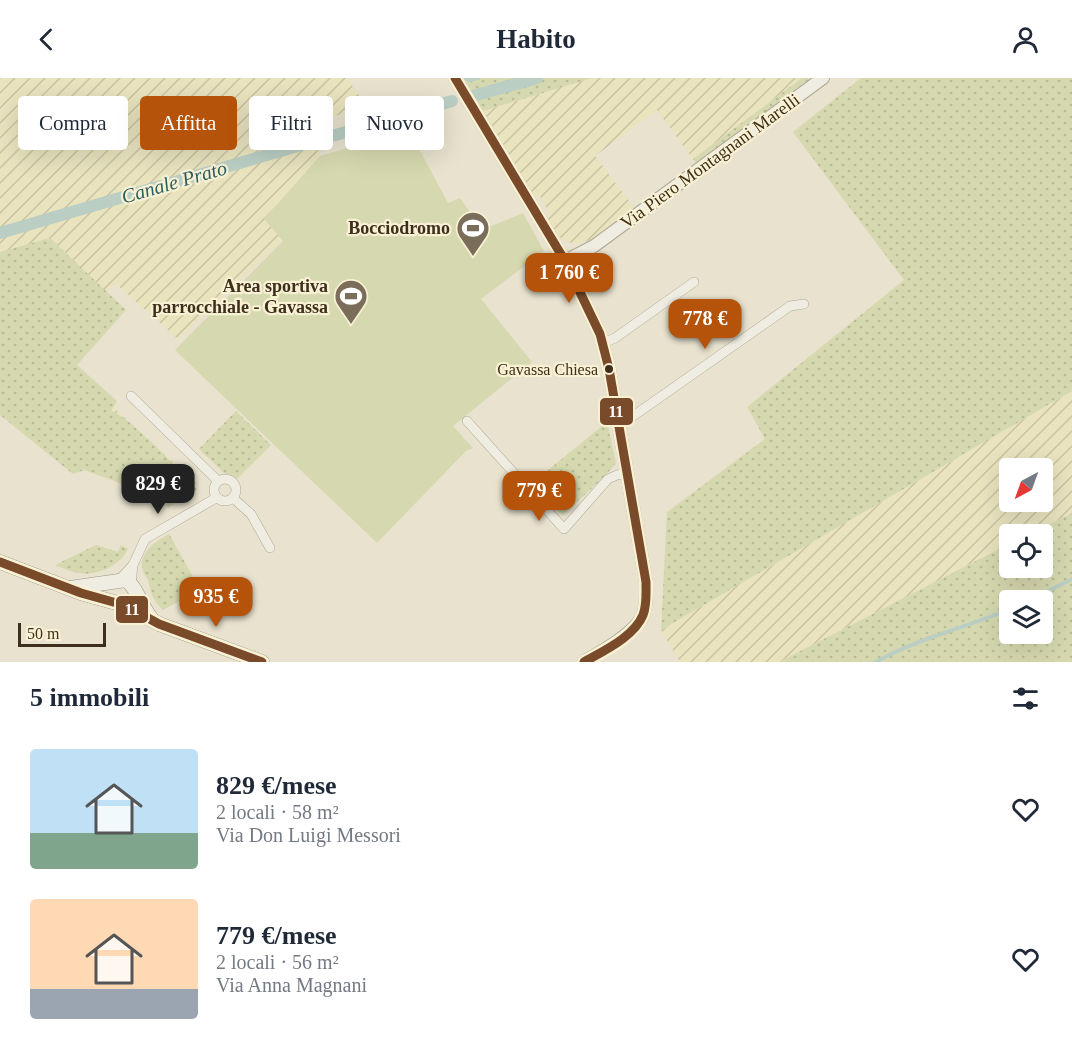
<!DOCTYPE html>
<html lang="it">
<head>
<meta charset="utf-8">
<style>
  body { margin:0; font-family:"Times New Roman",serif; background:#f2f2f3; color:#1f2937; height:100vh; display:flex; flex-direction:column; font-size:22px; white-space:nowrap }
  * { box-sizing:border-box; margin:0 }
  p { font-size:20px; color:#747a83 }
  .icon { flex:none; width:33px; height:33px; fill:none; stroke:currentColor; stroke-width:2; stroke-linecap:round; stroke-linejoin:round }
  .map { position:relative; height:584px; overflow:hidden }
  .panel { display:flex; flex-direction:column; background:#fff; flex:1 }
  .panel>* { flex:none }
  .banner { position:absolute; left:18px; top:18px; width:600px; height:54px; display:flex; gap:12px }
  .needle { width:39px; rotate:221deg }
  .controls { position:absolute; left:999px; top:380px; display:grid; gap:12px }
  .controls a { display:grid; place-items:center; width:54px; height:54px; border-radius:6px; background:#fff; box-shadow:0 6px 24px #0002; font-size:30px }
  .scale { position:absolute; left:18px; bottom:15px; width:88px; box-sizing:border-box; padding-left:6px; border:3px solid #3e2f1d; border-top:0; font-size:16px; line-height:21px; white-space:nowrap; color:#3e2f1d; -webkit-text-stroke:4px #f9f1d4; paint-order:stroke }
  .price { position:absolute; translate:-50% -51px; padding:0 14px; border-radius:12px; background:#b45309; color:#fff; font-size:20px; line-height:39px; filter:drop-shadow(0 2px 3px #0008) }
  .price::after { content:''; position:absolute; left:50%; top:36px; width:18px; height:14px; margin-left:-9px; background:inherit; clip-path:polygon(0 0,100% 0,50% 100%) }
  .price.selected { background:#222; color:#fff }
  ul { padding:0; list-style:none }
  li { display:flex; align-items:center; gap:18px; height:150px; padding:0 30px }
  li span { display:grid; place-items:center; flex:none; width:168px; height:120px; border-radius:6px; color:#555 }
  li>.icon { margin-inline-start:auto }
  span .icon { width:72px; height:72px; fill:#fffc; stroke-width:1 }
  li b { font-size:26px }
  h2 { display:flex; justify-content:space-between; align-items:center; height:72px; padding:0 30px; font-size:26px }
  .pill { padding:0 21px; border-radius:6px; background:#fff; box-shadow:0 6px 24px #0002; font-size:21px; line-height:54px }
  .pill.selected { background:#b45309; color:#fff }
  header { display:flex; justify-content:space-between; align-items:center; height:78px; padding:0 30px; background:#fff; font-size:27px; font-weight:700 }
  .map>svg:first-child { display:block }
  .farmland { fill:url(#farmland-furrows); fill-rule:evenodd }
  .green { fill:url(#green-dots); fill-rule:evenodd }
  .pitch { fill:#d6d9af }
  .lines { fill:none; stroke-linecap:round; stroke-linejoin:round }
  .stream { stroke:#bacec3; stroke-width:4 }
  .canal { stroke:#bacec3; stroke-width:12 }
  .minor-casing { stroke:#aea797; stroke-width:10 }
  .tertiary-casing { stroke:#aea797; stroke-width:14 }
  .secondary-casing { stroke:#9d9687; stroke-width:15 }
  .minor { stroke:#efece1; stroke-width:9 }
  .tertiary { stroke:#efece1; stroke-width:12 }
  .secondary { stroke:#efece1; stroke-width:14 }
  .bus-1-casing { stroke:#f9f1d4; stroke-width:14 }
  .bus-1 { stroke:#7a4b2a; stroke-width:9 }
  .bus-dot { fill:#3e2f1d; stroke:#f9f1d4; stroke-width:2 }
  .labels { text-anchor:middle; dominant-baseline:central; stroke-width:4.5; stroke-linejoin:round; paint-order:stroke }
  .bus-label { font-size:16px; fill:#3e2f1d; stroke:#f9f1d4; text-anchor:end }
  .street-label { font-size:18px; fill:#3e2f1d; stroke:#f9f1d4 }
  .poi-label { font-size:18px; font-weight:bold; fill:#3e2f1d; stroke:#f9f1d4; text-anchor:end }
  .water-label { font-size:20px; font-style:italic; fill:#2b5f5f; stroke:#f9f1d4 }
  .line-badge { stroke:#f9f1d4; stroke-width:2 }
  .badge-label { font-size:16px; text-anchor:middle; font-weight:bold; fill:#fff }
</style>
</head>
<body>
<header><svg class="icon" aria-label="back" viewBox="0 0 24 24"><path d="M15 5l-7 7 7 7"/></svg>Habito<svg class="icon" aria-label="person" viewBox="0 0 24 24"><circle cx="12" cy="8" r="4"/><path d="M4 21q1-7 8-7t8 7"/></svg></header>
<div class="map">
<svg width="1072" height="584" viewBox="0 0 1072 584">
  <defs>
    <pattern id="farmland-furrows" width="10" height="10" patternUnits="userSpaceOnUse" patternTransform="scale(1.5)"><rect width="10" height="10" fill="#e9e3be"/><path d="M-1 1l2-2M0 10L10 0M9 11l2-2" fill="none" stroke="#c9c3a3"/></pattern>
    <pattern id="green-dots" width="8" height="8" patternUnits="userSpaceOnUse" patternTransform="scale(1.5)"><rect width="8" height="8" fill="#d6d9af"/><path d="M2 2h.1M6 6h.1" fill="none" stroke="#b9bb96" stroke-width="1.8" stroke-linecap="round"/></pattern>
  </defs>
  <rect width="100%" height="100%" fill="#e8e2ce"/>
  <!-- farmland -->
  <g class="farmland">
    <polygon points="0,0 347,0 366,28 319,43 320,95 286,158 178,261 116,206 37,259 197,406 185,409 0,323"/>
    <polygon points="592,0 802,0 693,81 657,32 595,78 635,131 591,162 575,166 565,163 557,157 547,139 550,137 540,118 535,119 483,33"/>
    <path d="M1072,313V435L1030,456H1010L1009,466L779,584H680L661,552ZM1010,390H1042V423H1010Z"/>
  </g>
  <!-- green -->
  <g class="green">
    <polygon points="469,0 592,0 483,33 464,1"/>
    <polygon points="802,0 814,0 697,87 693,81"/>
    <polygon points="861,0 1072,0 1072,313 661,552 667,434 765,361 747,329 904,202 793,54"/>
    <path d="M50,160L126,232L77,287L117,323L111,333C127,336 183,396 197,411L168,430L164,421L84,392L73,396L0,337V174Z"/>
    <polygon points="236,333 271,367 237,401 229,396 225,396 199,371"/>
    <polygon points="607,344 616,385 605,398 563,437 531,406"/>
    <path d="M1072,435V584H779L1009,466L1010,489H1042V456H1030ZM1010,522H1042V555H1010Z"/>
    <path d="M169,456L200,511L163,532C152,523 151,514 148,502C147,499 144,497 143,493C137,476 156,463 169,456Z"/>
    <path d="M96,467L118,474L121,467L128,471C120,488 97,498 78,495C70,493 62,490 55,487Z"/>
  </g>
  <!-- pitch -->
  <polygon class="pitch" points="409,52 448,125 460,120 482,152 523,135 544,173 481,221 532,284 453,348 473,370 466,373 377,465 175,272 283,163 264,141 320,78"/>
  <g class="lines">
    <!-- stream -->
    <g class="stream">
      <polyline points="466,0 469,2 478,0"/>
      <polyline points="1030,522 1072,501"/>
      <path d="M876,584C918,560 965,550 1010,531"/>
    </g>
    <!-- canal -->
    <g class="canal">
      <polyline points="473,18 537,0"/>
      <polyline points="0,155 452,23"/>
    </g>
    <defs>
      <g id="minor">
        <polyline points="603,265 615,260 694,204"/>
        <polyline points="131,318 218,403"/>
        <polyline points="467,343 564,451 608,401 617,397 628,395"/>
        <polyline points="619,348 790,228 804,226"/>
        <circle cx="225" cy="412" r="11"/>
        <polyline points="233,420 251,436 270,470"/>
        <polyline points="133,487 145,461 216,420"/>
        <polyline points="119,502 133,487 131,505"/>
      </g>
      <g id="tertiary">
        <path d="M455,0L565,183L600,256L609,291L646,504C646,516 647,530 641,541C631,557 601,574 584,584"/>
        <polyline points="565,183 594,168 823,0"/>
      </g>
      <g id="secondary">
        <polyline points="0,484 81,515 124,527 159,546 262,584"/>
        <path d="M70,510L126,502C136,508 142,529 151,540"/>
      </g>
    </defs>
    <!-- minor casing -->
    <use href="#minor" class="minor-casing"/>
    <!-- tertiary casing -->
    <use href="#tertiary" class="tertiary-casing"/>
    <!-- secondary casing -->
    <use href="#secondary" class="secondary-casing"/>
    <!-- minor -->
    <use href="#minor" class="minor"/>
    <!-- tertiary -->
    <use href="#tertiary" class="tertiary"/>
    <!-- secondary -->
    <use href="#secondary" class="secondary"/>
    <defs>
      <g id="bus-1">
        <path d="M455,0L565,183L600,256L609,291L646,504C646,515 647,527 643,537C634,559 603,573 584,584"/>
        <polyline points="0,484 81,515 124,527 159,546 262,584"/>
      </g>
    </defs>
    <!-- bus-1 casing -->
    <use href="#bus-1" class="bus-1-casing"/>
    <!-- bus-1 -->
    <use href="#bus-1" class="bus-1"/>
  </g>
  <!-- icons -->
  <defs>
    <symbol id="stadium-pin" viewBox="-11 -11 22 30"><path d="M0 17L-7.5 6A9.5 9.5 0 1 1 7.5 6Z" fill="#7a6e5b" stroke="#f9f1d4"/><path d="M0-5a6.5 5 0 1 0 0 10a6.5 5 0 1 0 0-10ZM-3.5-1.8h7v3.6h-7Z" fill="#fff"/></symbol>
  </defs>
  <g fill-rule="evenodd">
    <use href="#stadium-pin" x="454" y="131" width="38" height="52"/>
    <use href="#stadium-pin" x="332" y="199" width="38" height="52"/>
  </g>
  <!-- markers -->
  <circle class="bus-dot" cx="609" cy="291" r="5"/>
  <g class="labels">
    <!-- bus labels -->
    <g class="bus-label">
      <text x="598" y="291">Gavassa Chiesa</text>
    </g>
    <!-- street labels -->
    <g class="street-label">
      <text transform="translate(710 83) rotate(-36)">Via Piero Montagnani Marelli</text>
    </g>
    <!-- poi labels -->
    <g class="poi-label">
      <text x="450" y="150">Bocciodromo</text>
      <text x="328" y="208">Area sportiva<tspan x="328" dy="21">parrocchiale - Gavassa</tspan></text>
    </g>
    <!-- water labels -->
    <g class="water-label">
      <text transform="translate(174 104) rotate(-16)">Canale Prato</text>
    </g>
  </g>
  <g class="line-badge">
    <rect x="599" y="319" width="35" height="29" rx="6" fill="#7a4b2a"/>
    <rect x="115" y="517" width="34" height="29" rx="6" fill="#7a4b2a"/>
  </g>
  <g class="badge-label">
    <text x="616" y="339">11</text>
    <text x="132" y="537">11</text>
  </g>
</svg>
<div class="controls">
<a><svg class="needle" viewBox="-14 -14 28 28"><path d="M0-13l5 13h-10z" fill="#e53935"/><path d="M0 13l5-13h-10z" fill="#747a83"/></svg></a>
<a><svg class="icon" aria-label="locate" viewBox="0 0 24 24"><circle cx="12" cy="12" r="6"/><path d="M12 2v4M12 18v4M2 12h4M18 12h4"/></svg></a>
<a><svg class="icon" aria-label="layers" viewBox="0 0 24 24"><path d="M12 4l9 5-9 5-9-5zM3 14l9 5 9-5"/></svg></a>
</div>
<div class="scale">50 m</div>
<b class="price" style="left:569px;top:226px">1 760 €</b>
<b class="price" style="left:705px;top:272px">778 €</b>
<b class="price selected" style="left:158px;top:437px">829 €</b>
<b class="price" style="left:539px;top:444px">779 €</b>
<b class="price" style="left:216px;top:550px">935 €</b>
<div class="banner">
<a class="pill">Compra</a>
<a class="pill selected">Affitta</a>
<a class="pill">Filtri</a>
<a class="pill">Nuovo</a>
</div>
</div>
<section class="panel">
<h2>5 immobili<svg class="icon" aria-label="filters" viewBox="0 0 24 24"><path d="M4 7h16M4 17h16"/><circle cx="9" cy="7" r="2"/><circle cx="15" cy="17" r="2"/></svg></h2>
<ul>
<li><span style="background:linear-gradient(#bfe0f5 70%,#7fa58c 0)"><svg class="icon" aria-label="home" viewBox="0 0 24 24"><path d="M3 11l9-7 9 7M6 9v11h12V9"/></svg></span><div><b>829 €/mese</b><p>2 locali · 58 m²</p><p>Via Don Luigi Messori</p></div><svg class="icon" aria-label="heart" viewBox="0 0 24 24"><path d="M12 20l-8-8c-3-5 5-10 8-4 3-6 11-1 8 4z"/></svg></li>
<li><span style="background:linear-gradient(#ffd9b3 75%,#9aa5b1 0)"><svg class="icon" aria-label="home" viewBox="0 0 24 24"><path d="M3 11l9-7 9 7M6 9v11h12V9"/></svg></span><div><b>779 €/mese</b><p>2 locali · 56 m²</p><p>Via Anna Magnani</p></div><svg class="icon" aria-label="heart" viewBox="0 0 24 24"><path d="M12 20l-8-8c-3-5 5-10 8-4 3-6 11-1 8 4z"/></svg></li>
</ul>
</section>
</body>
</html>
